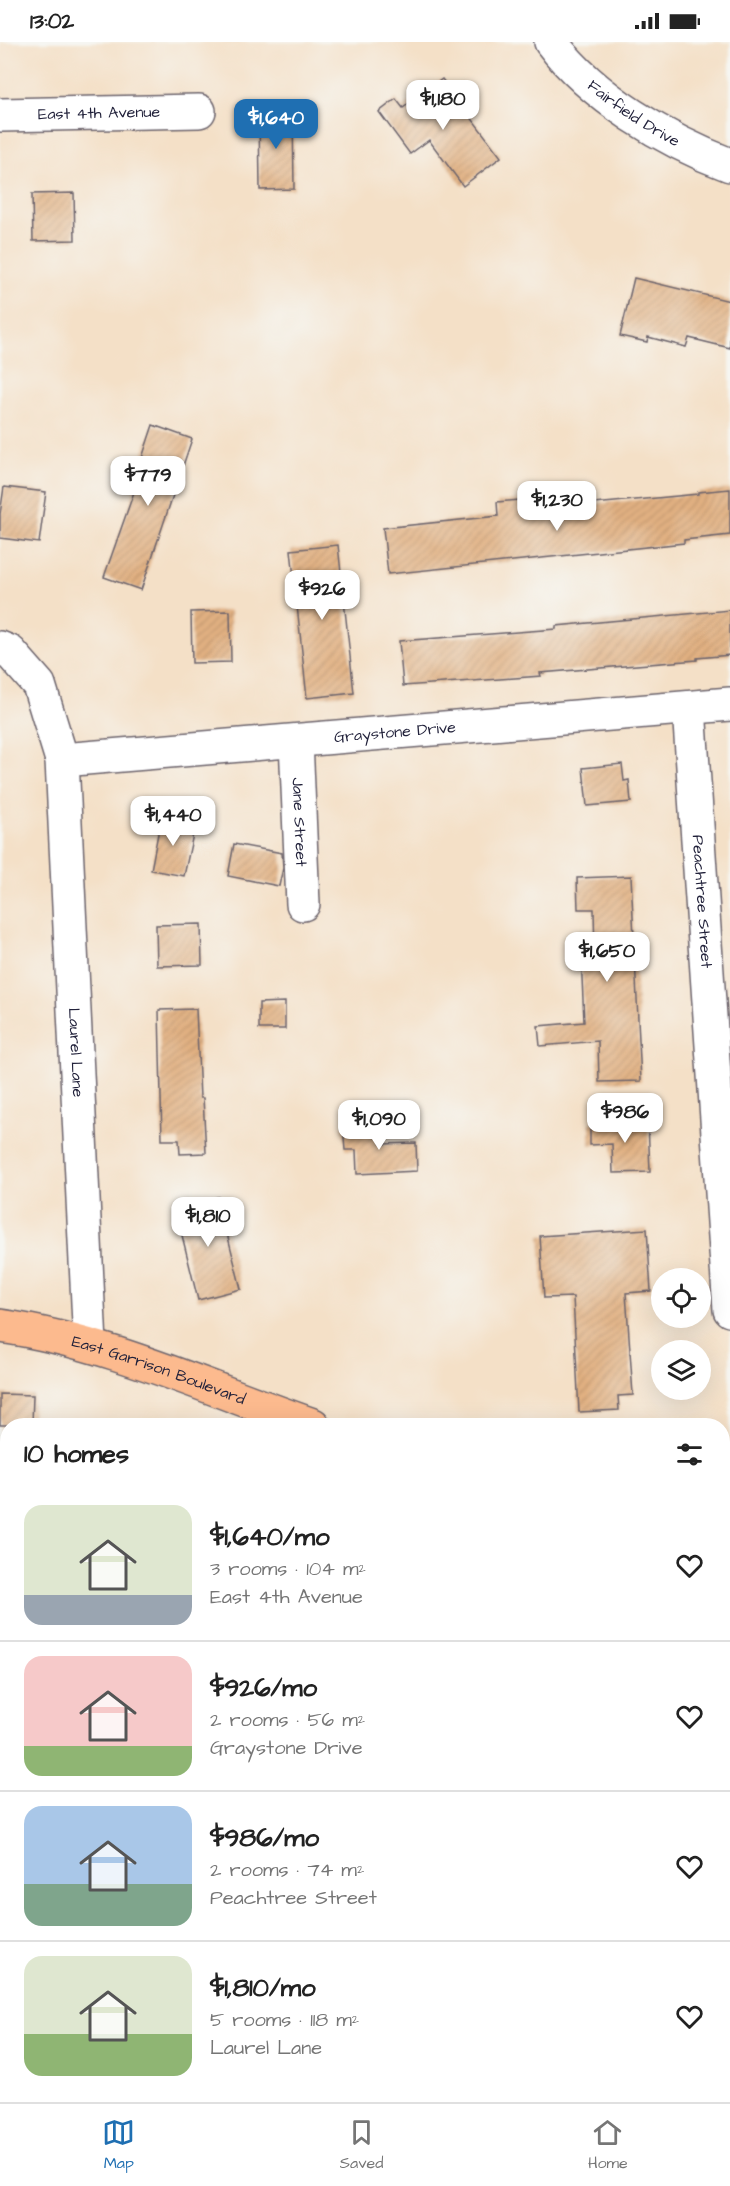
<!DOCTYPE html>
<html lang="en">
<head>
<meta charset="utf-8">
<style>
  body { margin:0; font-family:"Architects Daughter",sans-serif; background:#f6f6f6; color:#222; height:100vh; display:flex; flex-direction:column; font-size:22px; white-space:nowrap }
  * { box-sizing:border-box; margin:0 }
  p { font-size:20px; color:#767676 }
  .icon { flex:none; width:33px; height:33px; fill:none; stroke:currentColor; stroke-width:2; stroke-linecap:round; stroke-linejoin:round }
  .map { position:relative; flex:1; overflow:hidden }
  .sheet { position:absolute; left:0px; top:1376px; width:730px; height:686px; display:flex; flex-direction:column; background:#fff; border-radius:24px 24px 0 0; box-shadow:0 6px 24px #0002 }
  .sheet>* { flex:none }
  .fabs { position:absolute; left:651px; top:1226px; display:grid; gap:12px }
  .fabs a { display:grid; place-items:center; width:60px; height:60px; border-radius:50%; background:#fff; box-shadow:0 6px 24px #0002; font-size:30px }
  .price { position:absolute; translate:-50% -51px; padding:0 14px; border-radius:12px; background:#fff; color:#222; font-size:20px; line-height:39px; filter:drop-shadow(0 2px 3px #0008) }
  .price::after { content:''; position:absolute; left:50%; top:36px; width:18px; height:14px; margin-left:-9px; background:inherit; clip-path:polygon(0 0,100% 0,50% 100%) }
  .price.active { background:#1f6fb2; color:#fff }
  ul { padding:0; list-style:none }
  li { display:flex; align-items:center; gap:18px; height:150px; padding:0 24px }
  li+li { border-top:2px solid #e0e0e0 }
  li span { display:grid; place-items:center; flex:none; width:168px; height:120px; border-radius:18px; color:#555 }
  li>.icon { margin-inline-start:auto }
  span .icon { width:72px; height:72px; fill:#fffc; stroke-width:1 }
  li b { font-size:26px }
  h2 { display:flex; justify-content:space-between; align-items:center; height:72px; padding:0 24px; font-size:26px }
  .status { display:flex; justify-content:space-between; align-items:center; height:42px; padding:0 30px; background:#fff; direction:ltr }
  .status svg { height:16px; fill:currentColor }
  .dock { display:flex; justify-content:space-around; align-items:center; height:84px; border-top:2px solid #e0e0e0; background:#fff; font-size:16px; color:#767676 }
  .dock a { display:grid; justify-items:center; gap:3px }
  .dock .active { color:#1f6fb2 }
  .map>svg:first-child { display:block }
  .building { fill:url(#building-hatch) }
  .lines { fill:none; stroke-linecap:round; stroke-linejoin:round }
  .minor-casing { stroke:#6c646c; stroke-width:36 }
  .major-casing { stroke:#6c646c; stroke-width:36 }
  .minor { stroke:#fff; stroke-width:33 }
  .major { stroke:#fcba8e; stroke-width:33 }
  .labels { text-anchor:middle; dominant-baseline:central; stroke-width:6; stroke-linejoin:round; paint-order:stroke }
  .street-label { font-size:16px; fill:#22223b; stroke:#f6f6f2 }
</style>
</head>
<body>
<div class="status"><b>13:02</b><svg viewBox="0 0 49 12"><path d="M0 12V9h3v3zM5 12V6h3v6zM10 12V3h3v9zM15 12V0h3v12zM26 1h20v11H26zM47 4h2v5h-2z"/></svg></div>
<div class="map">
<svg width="730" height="2060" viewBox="0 0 730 2060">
  <defs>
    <pattern id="building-hatch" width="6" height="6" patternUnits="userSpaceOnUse" patternTransform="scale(1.5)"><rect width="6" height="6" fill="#e1b081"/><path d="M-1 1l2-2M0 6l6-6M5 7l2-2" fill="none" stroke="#c19770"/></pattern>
  </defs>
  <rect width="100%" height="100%" fill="#f6f6f2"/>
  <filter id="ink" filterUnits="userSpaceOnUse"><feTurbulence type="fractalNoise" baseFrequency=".0167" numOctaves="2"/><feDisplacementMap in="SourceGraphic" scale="12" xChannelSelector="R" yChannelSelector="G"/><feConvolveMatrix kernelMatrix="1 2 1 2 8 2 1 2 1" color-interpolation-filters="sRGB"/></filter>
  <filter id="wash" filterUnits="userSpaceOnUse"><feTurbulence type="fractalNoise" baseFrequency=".008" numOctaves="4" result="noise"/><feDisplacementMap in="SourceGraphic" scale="24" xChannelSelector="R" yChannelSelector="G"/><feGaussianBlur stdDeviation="1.35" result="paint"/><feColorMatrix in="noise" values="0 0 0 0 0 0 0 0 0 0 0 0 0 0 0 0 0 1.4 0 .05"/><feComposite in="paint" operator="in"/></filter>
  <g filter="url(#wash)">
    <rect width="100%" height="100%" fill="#f4e0c7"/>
    <g id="blocks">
      <!-- building -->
      <g class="building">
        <polygon points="442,37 501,115 463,144 429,98 410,112 379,70 396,57 403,66"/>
        <polygon points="293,69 294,147 260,148 259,70"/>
        <polygon points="74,151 75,198 33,199 32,152"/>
        <polygon points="634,236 730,259 730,306 689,296 686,305 648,295 647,300 620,294"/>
        <polygon points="153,383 192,397 141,548 104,535 134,450 131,449"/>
        <polygon points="4,445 46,450 39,501 0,496 0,472"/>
        <polygon points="730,447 730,493 684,498 684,501 388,532 383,486 498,474 497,460 519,458 521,469 698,452 698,450"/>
        <polygon points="338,503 354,651 307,656 291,508"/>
        <polygon points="730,568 730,613 697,616 697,618 540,631 541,634 403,644 399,599 556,587 556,584"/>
        <polygon points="230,569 231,620 192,621 191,570"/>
        <polygon points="622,722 624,739 629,738 631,760 587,764 583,726"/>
        <polygon points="161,776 195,783 184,834 151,828"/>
        <polygon points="234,802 282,811 283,826 279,844 228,834"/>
        <polygon points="631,834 641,1039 599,1040 598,999 540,1004 538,984 584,980 581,913 595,913 594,867 578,867 577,836"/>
        <polygon points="201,882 202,923 157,924 156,883"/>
        <polygon points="285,960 285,987 259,987 259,961"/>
        <polygon points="196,967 200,1056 203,1056 206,1111 180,1112 179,1098 162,1098 159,968"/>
        <polygon points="648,1079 650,1130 613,1131 612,1102 590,1103 590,1081"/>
        <polygon points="380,1083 381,1102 416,1101 417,1129 357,1132 356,1108 345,1108 343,1084"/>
        <polygon points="218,1155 241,1247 198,1258 175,1165"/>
        <polygon points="647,1187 651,1249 626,1251 633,1353 618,1354 619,1368 579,1370 573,1255 544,1256 540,1194"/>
        <polygon points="0,1352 33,1353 32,1383 0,1383"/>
      </g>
    </g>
  </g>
  <g filter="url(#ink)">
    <use href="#blocks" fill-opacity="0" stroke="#6c646c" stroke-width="1.5"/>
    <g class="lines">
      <defs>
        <g id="minor">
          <path id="s1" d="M551,0C592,55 666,99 730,123"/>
          <path id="s2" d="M0,73L199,69"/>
          <path id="s3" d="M0,606L10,610L39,643L62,718L90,1303"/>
          <path id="s4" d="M689,666L730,1268"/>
          <path id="s5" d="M296,699L303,862"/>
          <path id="s6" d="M62,718L730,662"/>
          <polyline points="0,1786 8,1787"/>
          <polyline points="723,1920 730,1920"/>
          <polyline points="258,2054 258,2060"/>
          <polyline points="680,2054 680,2060"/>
        </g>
        <g id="major">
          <path id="s7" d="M0,1284C110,1300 209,1347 313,1383"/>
          <polyline points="723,1463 730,1463"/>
        </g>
      </defs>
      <!-- minor casing -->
      <use href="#minor" class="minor-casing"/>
      <!-- major casing -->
      <use href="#major" class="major-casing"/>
      <!-- minor -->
      <use href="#minor" class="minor"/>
      <!-- major -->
      <use href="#major" class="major"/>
    </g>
  </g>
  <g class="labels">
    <!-- street labels -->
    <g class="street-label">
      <text stroke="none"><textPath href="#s1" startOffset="110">Fairfield Drive</textPath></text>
      <text stroke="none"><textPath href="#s2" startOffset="99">East 4th Avenue</textPath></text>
      <text stroke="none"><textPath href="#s6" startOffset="334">Graystone Drive</textPath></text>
      <text stroke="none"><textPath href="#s5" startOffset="81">Jane Street</textPath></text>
      <text stroke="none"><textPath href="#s4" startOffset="194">Peachtree Street</textPath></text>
      <text stroke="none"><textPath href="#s3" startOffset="426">Laurel Lane</textPath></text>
      <text stroke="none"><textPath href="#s7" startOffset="165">East Garrison Boulevard</textPath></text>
    </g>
  </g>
</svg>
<div class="fabs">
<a><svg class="icon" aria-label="locate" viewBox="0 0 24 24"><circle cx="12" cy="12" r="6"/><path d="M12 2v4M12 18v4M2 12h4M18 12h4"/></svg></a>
<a><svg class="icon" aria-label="layers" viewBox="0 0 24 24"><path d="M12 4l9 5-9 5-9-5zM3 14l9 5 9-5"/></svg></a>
</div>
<b class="price" style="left:443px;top:89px">$1,180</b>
<b class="price active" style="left:276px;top:108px">$1,640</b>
<b class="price" style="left:148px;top:465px">$779</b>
<b class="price" style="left:557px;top:490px">$1,230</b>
<b class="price" style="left:322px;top:579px">$926</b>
<b class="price" style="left:173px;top:805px">$1,440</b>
<b class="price" style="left:607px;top:941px">$1,650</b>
<b class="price" style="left:625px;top:1102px">$986</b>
<b class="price" style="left:379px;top:1109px">$1,090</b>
<b class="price" style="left:208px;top:1206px">$1,810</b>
<section class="sheet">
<h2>10 homes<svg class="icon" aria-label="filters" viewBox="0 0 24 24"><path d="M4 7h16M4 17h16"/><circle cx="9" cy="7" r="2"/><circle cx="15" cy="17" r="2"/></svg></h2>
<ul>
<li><span style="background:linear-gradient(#dfe7d0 75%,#9aa5b1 0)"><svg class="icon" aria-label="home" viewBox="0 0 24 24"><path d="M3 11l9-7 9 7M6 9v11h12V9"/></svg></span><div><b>$1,640/mo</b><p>3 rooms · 104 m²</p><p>East 4th Avenue</p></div><svg class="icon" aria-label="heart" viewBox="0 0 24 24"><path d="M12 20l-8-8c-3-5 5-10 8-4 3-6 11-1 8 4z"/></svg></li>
<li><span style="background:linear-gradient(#f6c9c9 75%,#8fb573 0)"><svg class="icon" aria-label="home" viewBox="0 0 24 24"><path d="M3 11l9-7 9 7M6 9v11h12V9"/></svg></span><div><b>$926/mo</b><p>2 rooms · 56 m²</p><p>Graystone Drive</p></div><svg class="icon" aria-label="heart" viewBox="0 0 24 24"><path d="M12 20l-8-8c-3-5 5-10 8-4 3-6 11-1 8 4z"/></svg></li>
<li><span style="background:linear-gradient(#a9c7e8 65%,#7fa58c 0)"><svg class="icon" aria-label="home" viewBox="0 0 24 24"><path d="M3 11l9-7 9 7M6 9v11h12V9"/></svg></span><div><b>$986/mo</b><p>2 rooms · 74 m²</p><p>Peachtree Street</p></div><svg class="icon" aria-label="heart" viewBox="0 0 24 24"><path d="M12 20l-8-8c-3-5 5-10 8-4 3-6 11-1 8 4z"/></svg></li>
<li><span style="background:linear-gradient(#dfe7d0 65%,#8fb573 0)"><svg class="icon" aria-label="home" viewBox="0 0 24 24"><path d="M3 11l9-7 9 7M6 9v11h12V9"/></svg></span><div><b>$1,810/mo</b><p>5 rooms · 118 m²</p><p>Laurel Lane</p></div><svg class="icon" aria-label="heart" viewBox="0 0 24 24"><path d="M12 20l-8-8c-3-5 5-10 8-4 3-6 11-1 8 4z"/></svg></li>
</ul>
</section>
</div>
<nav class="dock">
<a class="active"><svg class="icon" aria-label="map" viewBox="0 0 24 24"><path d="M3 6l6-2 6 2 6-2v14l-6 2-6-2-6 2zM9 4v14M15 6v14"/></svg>Map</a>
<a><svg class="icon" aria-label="saved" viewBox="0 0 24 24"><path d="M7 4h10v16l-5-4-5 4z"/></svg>Saved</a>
<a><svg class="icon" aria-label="home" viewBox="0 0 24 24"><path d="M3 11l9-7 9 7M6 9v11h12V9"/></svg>Home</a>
</nav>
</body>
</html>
